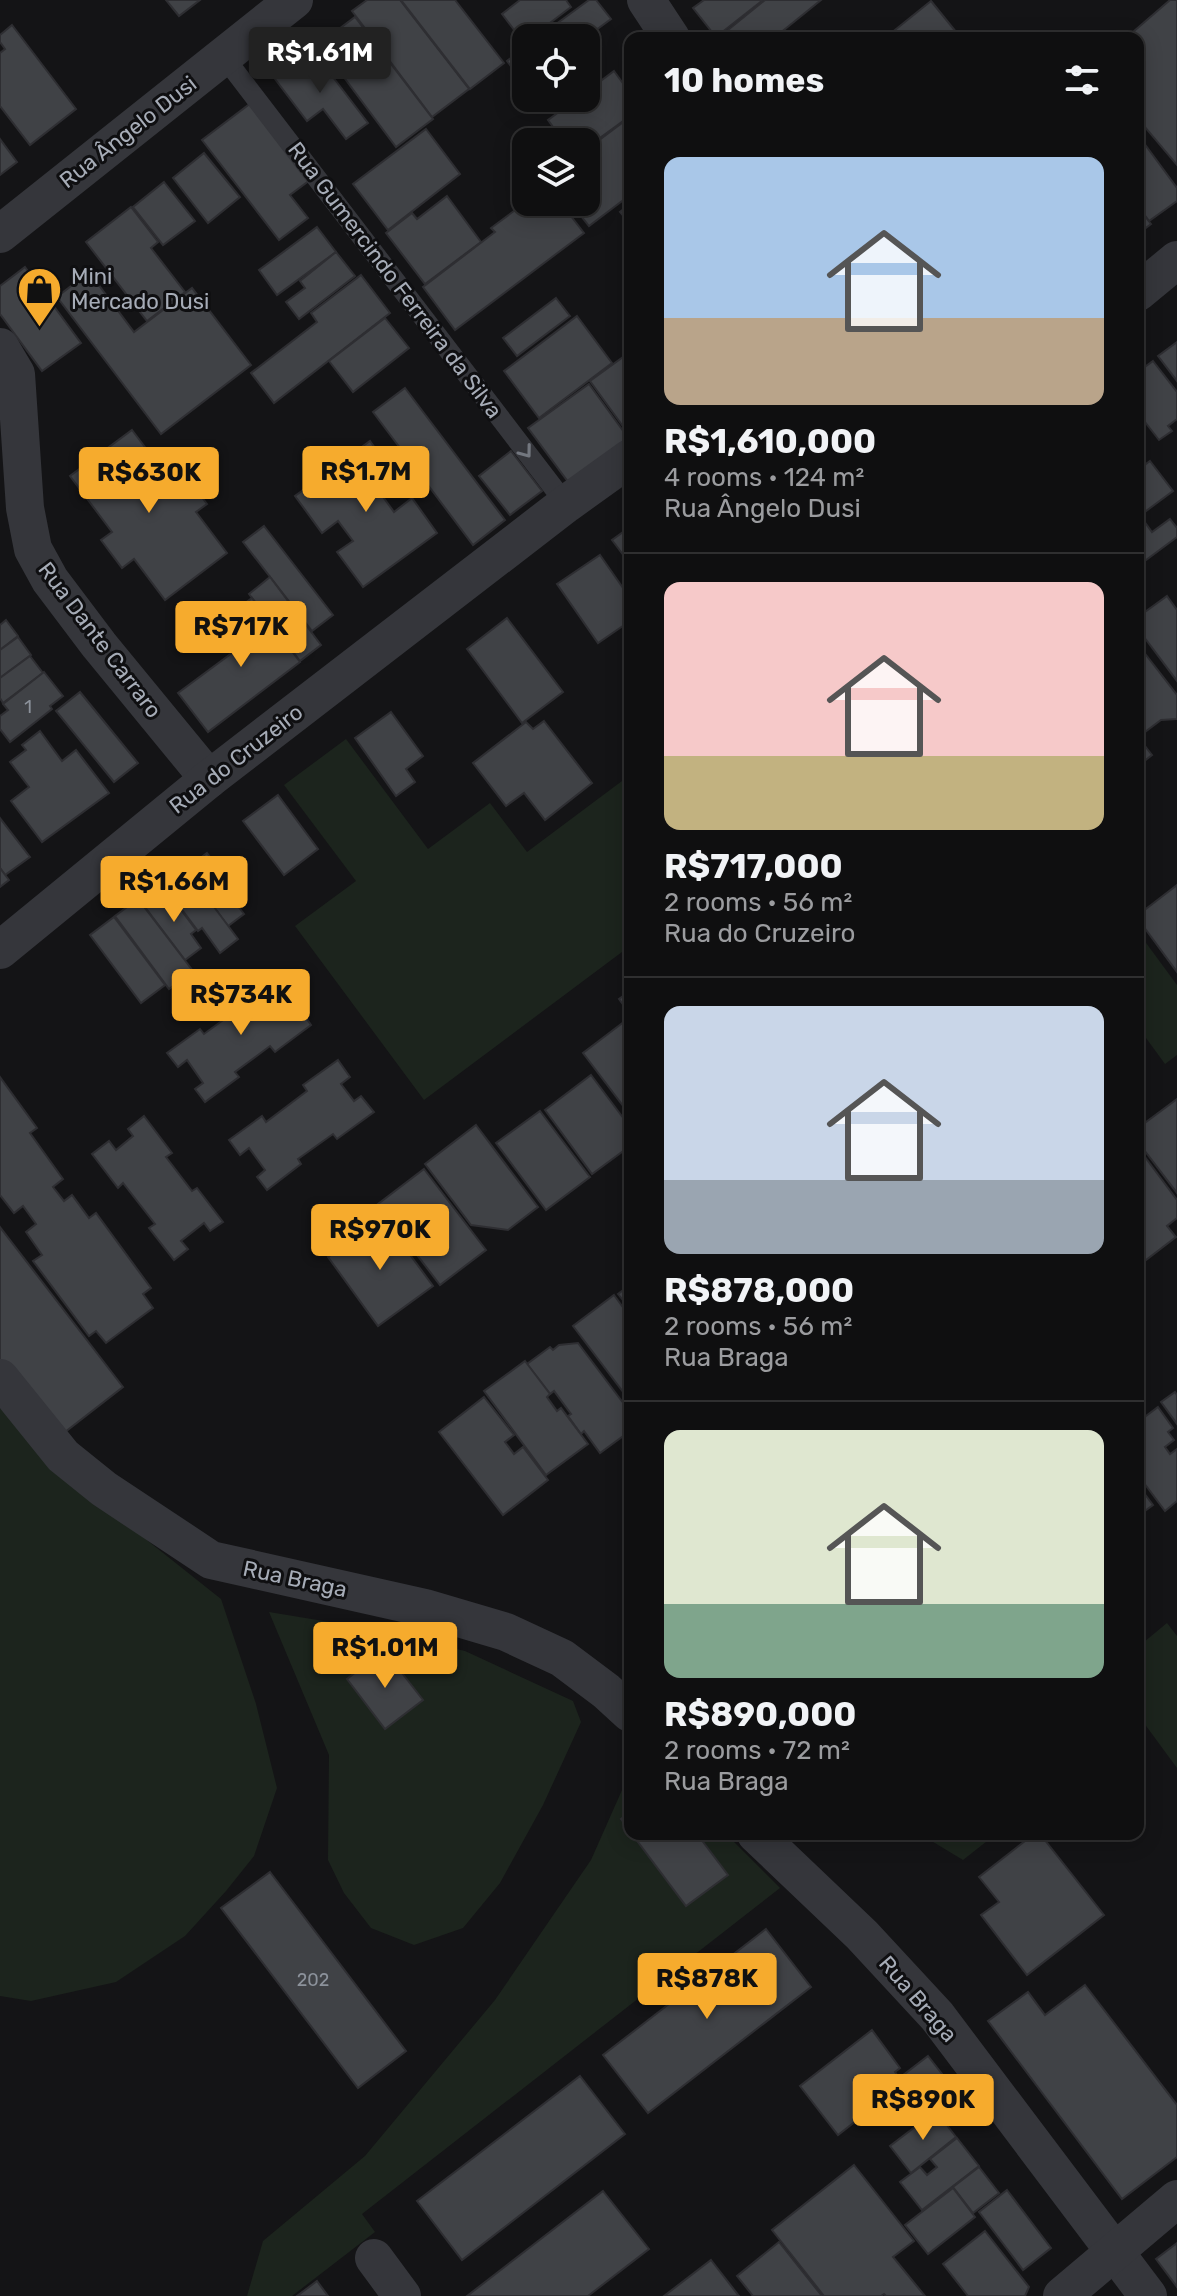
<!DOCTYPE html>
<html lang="en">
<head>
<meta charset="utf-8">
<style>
  body { margin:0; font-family:Rubik,sans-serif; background:#1d1d1e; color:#f1f3f6; height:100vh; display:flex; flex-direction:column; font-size:30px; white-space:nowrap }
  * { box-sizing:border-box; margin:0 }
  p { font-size:26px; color:#9b9c9f }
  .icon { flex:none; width:44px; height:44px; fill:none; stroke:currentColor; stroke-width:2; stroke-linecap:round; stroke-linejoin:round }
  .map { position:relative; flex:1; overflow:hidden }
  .details { position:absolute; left:624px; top:32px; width:520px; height:1808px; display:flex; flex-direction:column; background:#0f0f10; border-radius:16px; box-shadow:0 4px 20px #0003,0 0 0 2px #2f2f30 }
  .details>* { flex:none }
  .tools { position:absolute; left:512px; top:24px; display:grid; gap:16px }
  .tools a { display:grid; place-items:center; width:88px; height:88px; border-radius:16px; background:#0f0f10; box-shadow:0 4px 20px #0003,0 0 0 2px #2f2f30; font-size:40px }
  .price { position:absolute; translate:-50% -68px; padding:0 18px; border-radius:8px; background:#f6ab2d; color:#111; font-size:26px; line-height:52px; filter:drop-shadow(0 2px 4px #0008) }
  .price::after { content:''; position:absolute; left:50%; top:48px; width:24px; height:18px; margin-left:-12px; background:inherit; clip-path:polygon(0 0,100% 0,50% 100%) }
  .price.selected { background:#222; color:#fff }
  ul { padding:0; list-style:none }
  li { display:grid; align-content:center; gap:16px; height:424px; padding:0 40px }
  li+li { border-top:2px solid #2f2f30 }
  li span { display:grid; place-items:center; height:248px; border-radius:16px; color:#555 }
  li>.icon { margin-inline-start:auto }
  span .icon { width:144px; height:144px; fill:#fffc; stroke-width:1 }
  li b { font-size:34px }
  h2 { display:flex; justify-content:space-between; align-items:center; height:96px; padding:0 40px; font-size:34px }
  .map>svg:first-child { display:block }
  .green { fill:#1c241d }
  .building { fill:#404246; stroke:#2e2e32; stroke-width:2 }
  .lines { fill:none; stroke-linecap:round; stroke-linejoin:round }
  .lane { stroke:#35363b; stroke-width:20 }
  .street { stroke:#35363b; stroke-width:38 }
  .oneway { stroke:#73777f }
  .labels { text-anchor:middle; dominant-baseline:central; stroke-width:6; stroke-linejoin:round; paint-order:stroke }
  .number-label { font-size:18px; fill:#8c929b }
  .street-label { font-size:22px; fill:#a6acb7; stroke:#0f0f11 }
  .poi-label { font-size:22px; fill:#a6acb7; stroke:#0f0f11; text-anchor:start }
</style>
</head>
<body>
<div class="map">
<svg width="1177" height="2296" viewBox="0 0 1177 2296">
  <rect width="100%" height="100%" fill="#141416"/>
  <!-- green -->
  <g class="green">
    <polygon points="346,739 428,849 490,803 527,852 630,775 630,946 424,1100 295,926 356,881 284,785"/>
    <polygon points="1138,932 1177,985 1177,1055 1165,1064 1138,1027"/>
    <polygon points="4,1406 148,1541 221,1599 256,1704 277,1788 254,1856 226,1891 185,1936 116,1982 31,2001 0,1996 0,1409"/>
    <polygon points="269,1612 372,1629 465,1651 573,1701 581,1722 543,1805 500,1883 463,1928 414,1945 371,1928 344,1893 328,1860 329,1755"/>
    <polygon points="1167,1623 1177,1636 1177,1768 1141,1719 1138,1721 1138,1647"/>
    <polygon points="630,1772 630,1834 726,1834 780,1888 362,2214 375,2232 292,2296 247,2296 263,2241 365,2156 495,2000 591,1860"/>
    <polygon points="920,1834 996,1834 963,1860"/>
  </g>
  <!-- building -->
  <g class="building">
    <polygon points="166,0 200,0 179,16"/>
    <polygon points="367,0 400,0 469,89 432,117 352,11"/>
    <polygon points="401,0 455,0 504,63 470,89"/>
    <polygon points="566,0 571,7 530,38 526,38 524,43 502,14 520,0"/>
    <polygon points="589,0 596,0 611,19 592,33 601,46 586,57 586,38 537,38"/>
    <polygon points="704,0 763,0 716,37 693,8"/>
    <polygon points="765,0 821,0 774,38 718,38"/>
    <polygon points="1170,0 1177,0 1177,165 1138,119 1138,38 1126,38"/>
    <polygon points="931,1 961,38 885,38"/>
    <polygon points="355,17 433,119 396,147 319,44"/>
    <polygon points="12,25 76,109 30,145 0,106 0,53 5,49 0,42 0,35"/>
    <polygon points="526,46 526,86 507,61"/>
    <polygon points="313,51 368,123 346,139 323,109 307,121 275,79"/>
    <polygon points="614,71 630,93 630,116 586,148 586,142 564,142 548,120 578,98 586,98 586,92"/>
    <polygon points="251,103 310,180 290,195 308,218 279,240 202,140"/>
    <polygon points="630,117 630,195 589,226 570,202 586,202 586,150"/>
    <polygon points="426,129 460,174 388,230 353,184"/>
    <polygon points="0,139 17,162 0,175"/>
    <polygon points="1141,139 1177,188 1177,201 1149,221 1138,206 1138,141"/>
    <polygon points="204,153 240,197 208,223 173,178"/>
    <polygon points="164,182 195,221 163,245 133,207"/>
    <polygon points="447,196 481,242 425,284 386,233 412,213 417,219"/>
    <polygon points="526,202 560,202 584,233 455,330 423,287 495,232 491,228"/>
    <polygon points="630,204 630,224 620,212"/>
    <polygon points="131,207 158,242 151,248 185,292 147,321 86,242"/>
    <polygon points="1138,207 1151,224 1138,234"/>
    <polygon points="317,227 336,252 277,295 259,270"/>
    <polygon points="336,252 355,276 299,319 286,302 305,288 300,281"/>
    <polygon points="25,267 81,343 42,371 0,314 0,286"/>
    <polygon points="89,272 134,332 192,288 251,365 161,434 57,297"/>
    <polygon points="361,275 390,313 274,403 251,373 317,322 311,313"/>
    <polygon points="556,298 570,316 517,356 503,338"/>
    <polygon points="577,316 612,363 539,418 504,371"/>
    <polygon points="385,318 409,348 353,392 329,361"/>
    <polygon points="1177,342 1177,381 1158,356"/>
    <polygon points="630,352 630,436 590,381"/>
    <polygon points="1153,361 1177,392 1177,419 1168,426 1172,431 1159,440 1138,413 1138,372"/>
    <polygon points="589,384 629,439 569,483 528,428"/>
    <polygon points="405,388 505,520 473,545 373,412"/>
    <polygon points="132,430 173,484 185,475 207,504 196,512 227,553 165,600 134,559 122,568 101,540 112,532 70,476"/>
    <polygon points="370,441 396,477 378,490 394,512 412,498 437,533 363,587 337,552 353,541 338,521 322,533 295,496"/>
    <polygon points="511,451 542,491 510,515 479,476"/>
    <polygon points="1150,461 1173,491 1138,517 1138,470"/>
    <polygon points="1170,519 1177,528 1177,537 1138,566 1138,525 1144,521 1152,532"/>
    <polygon points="264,526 333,615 312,631 243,542"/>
    <polygon points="630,527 630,564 612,540"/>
    <polygon points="600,555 630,598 630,621 598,643 557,584"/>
    <polygon points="270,577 321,645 300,661 249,594"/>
    <polygon points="1167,596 1177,610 1177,681 1138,629 1138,617"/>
    <polygon points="252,598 300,662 208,732 178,693 244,644 224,619"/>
    <polygon points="507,618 563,692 522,723 467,649"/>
    <polygon points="6,620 18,636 0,650 0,625"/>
    <polygon points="18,637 31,655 0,678 0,650"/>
    <polygon points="1143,651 1177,695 1177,719 1161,720 1141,735 1138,730 1138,655"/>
    <polygon points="30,656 43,673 3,703 0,698 0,678"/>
    <polygon points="44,672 63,696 50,706 52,709 10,742 0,729 0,716 8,710 3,704"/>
    <polygon points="80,692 138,763 114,782 56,711"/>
    <polygon points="391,712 423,756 406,769 415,782 396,796 355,738"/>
    <polygon points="544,721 592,783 545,820 524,793 506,806 473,763 526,722 533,729"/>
    <polygon points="40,731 62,761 76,750 109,793 42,842 11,801 29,787 10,762 26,750 22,745"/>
    <polygon points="1138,737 1152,755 1138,766"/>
    <polygon points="278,795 318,849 284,875 243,821"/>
    <polygon points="0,818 30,857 5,875 0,868"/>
    <polygon points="207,853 240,896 234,901 244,914 228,926 186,869"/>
    <polygon points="184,867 238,939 220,953 202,928 198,931 162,883"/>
    <polygon points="0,868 9,880 0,887"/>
    <polygon points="1177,885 1177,972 1138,919 1138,915"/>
    <polygon points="167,891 196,930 191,934 201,948 185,960 145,907"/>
    <polygon points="138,899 193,971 169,989 115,916"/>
    <polygon points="114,917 165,985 141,1003 90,935"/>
    <polygon points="275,972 288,989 279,996 292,1014 300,1009 311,1025 275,1052 270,1046 235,1072 239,1077 205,1102 195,1089 203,1083 187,1060 178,1067 167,1053 200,1029 204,1034 245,1004 241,998"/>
    <polygon points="630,991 630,1014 619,999"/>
    <polygon points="629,1018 630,1019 630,1115 583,1053"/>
    <polygon points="338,1060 350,1077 341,1084 354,1101 361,1096 374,1112 337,1139 333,1134 298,1159 301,1164 267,1190 257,1177 265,1170 249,1148 240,1155 229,1140 262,1116 266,1122 307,1091 303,1085"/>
    <polygon points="591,1075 630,1127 630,1146 592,1174 545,1110"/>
    <polygon points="0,1077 37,1128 30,1133 63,1179 53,1187 64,1201 72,1195 89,1218 96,1213 151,1288 143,1294 153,1308 106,1343 96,1331 89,1336 33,1261 42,1255 26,1232 36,1224 23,1206 14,1213 0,1195"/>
    <polygon points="1177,1099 1177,1193 1138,1142 1138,1128"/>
    <polygon points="540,1111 590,1177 546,1210 496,1143"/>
    <polygon points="144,1116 172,1153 166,1157 192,1191 197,1188 223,1222 210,1231 204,1223 181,1241 188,1249 174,1260 149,1228 155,1224 123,1183 118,1188 92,1154 109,1141 116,1150 133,1136 128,1129"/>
    <polygon points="476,1125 538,1207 508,1230 471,1225 425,1164"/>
    <polygon points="1139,1149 1177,1200 1177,1218 1167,1226 1176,1237 1146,1260 1138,1249"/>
    <polygon points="424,1169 486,1250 440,1285 378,1204"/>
    <polygon points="383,1218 433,1286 378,1326 328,1257"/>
    <polygon points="0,1227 123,1387 56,1439 0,1367"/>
    <polygon points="630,1285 630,1309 618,1294"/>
    <polygon points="614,1295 630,1317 630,1401 573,1326"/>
    <polygon points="578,1343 630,1412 630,1431 600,1453 584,1431 581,1434 568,1416 571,1414 554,1391 550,1394 527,1364 550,1347 553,1350 559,1345"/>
    <polygon points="525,1361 550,1394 547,1397 557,1411 561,1408 588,1444 546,1475 484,1391"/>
    <polygon points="1175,1392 1177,1395 1177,1424 1161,1402"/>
    <polygon points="484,1397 514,1435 505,1442 514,1454 523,1447 548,1480 503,1515 439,1432"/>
    <polygon points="1158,1407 1173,1428 1168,1432 1174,1440 1165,1447 1170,1454 1177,1449 1177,1501 1165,1511 1138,1475 1138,1422"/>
    <polygon points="1138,1485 1153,1505 1138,1516"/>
    <polygon points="384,1650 423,1700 385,1729 347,1679"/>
    <polygon points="630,1812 630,1831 621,1819"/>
    <polygon points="632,1834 697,1834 728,1875 686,1906"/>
    <polygon points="1034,1834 1040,1834 1104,1915 1027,1975 981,1915 999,1902 979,1877"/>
    <polygon points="270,1872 406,2051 358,2088 221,1908"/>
    <polygon points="766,1929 811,1987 648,2113 603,2055"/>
    <polygon points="1085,1985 1177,2105 1177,2157 1122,2199 988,2021 1028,1992 1045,2015"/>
    <polygon points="872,2030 900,2068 895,2072 903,2084 838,2135 800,2086"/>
    <polygon points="928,2056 946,2079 936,2086 941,2091 930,2099 927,2095 921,2100 902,2076"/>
    <polygon points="580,2076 625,2134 462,2260 417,2201"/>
    <polygon points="936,2111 956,2137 911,2173 890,2146"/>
    <polygon points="957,2138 979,2166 922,2210 900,2182 920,2167 927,2175 937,2167 930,2159"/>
    <polygon points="854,2165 914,2241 893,2257 925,2296 886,2296 884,2294 881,2296 824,2296 772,2230"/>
    <polygon points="979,2167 999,2193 973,2213 953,2187"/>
    <polygon points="953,2188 975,2217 928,2254 905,2225"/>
    <polygon points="1007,2190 1051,2248 1023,2270 979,2212"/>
    <polygon points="603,2191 649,2249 588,2296 467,2296"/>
    <polygon points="985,2231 1029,2287 1025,2296 968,2296 943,2264"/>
    <polygon points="779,2242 822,2296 753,2296 737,2276"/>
    <polygon points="1177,2243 1177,2287 1156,2259"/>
    <polygon points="711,2260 739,2296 664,2296"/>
    <polygon points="317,2281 328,2296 297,2296"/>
  </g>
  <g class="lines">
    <!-- lane -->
    <polyline class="lane" points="224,57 566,504"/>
    <!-- street -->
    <g class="street">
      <polyline points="646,0 671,38"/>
      <polyline points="0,234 294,0"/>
      <polyline points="1138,292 1177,260"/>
      <polyline points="0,347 16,374 25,508 33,549 50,580 99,645 209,779"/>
      <polyline points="0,950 209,779 566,504 630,458"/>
      <polyline points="0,1378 63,1456 104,1489 211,1560 425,1608 506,1632 562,1658 606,1691 630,1713"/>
      <polyline points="756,1834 862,1935 937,2016 1148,2296"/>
      <polyline points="374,2258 402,2296"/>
      <polyline points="1062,2296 1177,2199"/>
    </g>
  </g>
  <!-- one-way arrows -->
  <defs><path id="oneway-chevron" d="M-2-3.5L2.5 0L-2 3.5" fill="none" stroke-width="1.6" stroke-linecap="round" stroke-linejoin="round" transform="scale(2)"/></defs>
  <use class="oneway" href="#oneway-chevron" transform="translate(526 452) rotate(53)"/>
  <!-- icons -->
  <defs>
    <symbol id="shop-pin" viewBox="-11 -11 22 30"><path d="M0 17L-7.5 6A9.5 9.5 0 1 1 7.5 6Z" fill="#f6ab2d" stroke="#0f0f11"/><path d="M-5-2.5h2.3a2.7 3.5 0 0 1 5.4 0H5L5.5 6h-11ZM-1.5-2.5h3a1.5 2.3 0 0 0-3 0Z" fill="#111"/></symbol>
  </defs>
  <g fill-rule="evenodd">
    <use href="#shop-pin" x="14" y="264" width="51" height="69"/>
  </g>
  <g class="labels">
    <!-- number labels -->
    <g class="number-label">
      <text x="28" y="707">1</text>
      <text x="313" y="1980">202</text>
    </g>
    <!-- street labels -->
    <g class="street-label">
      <text transform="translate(128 132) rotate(-38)">Rua Ângelo Dusi</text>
      <text transform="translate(395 280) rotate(53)">Rua Gumercindo Ferreira da Silva</text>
      <text transform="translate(100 640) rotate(53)">Rua Dante Carraro</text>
      <text transform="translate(236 759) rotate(-38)">Rua do Cruzeiro</text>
      <text transform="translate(295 1579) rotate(12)">Rua Braga</text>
      <text transform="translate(918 1999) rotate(49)">Rua Braga</text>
    </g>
    <!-- poi labels -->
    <g class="poi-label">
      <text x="71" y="276">Mini<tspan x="71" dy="25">Mercado Dusi</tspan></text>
    </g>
  </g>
</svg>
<div class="tools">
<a><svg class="icon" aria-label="locate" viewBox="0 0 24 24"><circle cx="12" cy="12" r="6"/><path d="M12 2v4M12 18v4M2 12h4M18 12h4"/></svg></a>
<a><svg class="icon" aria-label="layers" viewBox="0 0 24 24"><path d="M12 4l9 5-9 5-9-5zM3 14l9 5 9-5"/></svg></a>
</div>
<b class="price selected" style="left:320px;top:95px">R$1.61M</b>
<b class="price" style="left:366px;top:514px">R$1.7M</b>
<b class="price" style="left:149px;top:515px">R$630K</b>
<b class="price" style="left:241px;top:669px">R$717K</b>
<b class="price" style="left:174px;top:924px">R$1.66M</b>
<b class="price" style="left:241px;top:1037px">R$734K</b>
<b class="price" style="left:380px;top:1272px">R$970K</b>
<b class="price" style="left:385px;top:1690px">R$1.01M</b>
<b class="price" style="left:707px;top:2021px">R$878K</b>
<b class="price" style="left:923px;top:2142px">R$890K</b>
<section class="details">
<h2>10 homes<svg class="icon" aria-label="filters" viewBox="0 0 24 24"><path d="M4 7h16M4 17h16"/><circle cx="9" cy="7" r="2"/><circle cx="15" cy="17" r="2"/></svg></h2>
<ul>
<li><span style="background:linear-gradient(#a9c7e8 65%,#b9a48a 0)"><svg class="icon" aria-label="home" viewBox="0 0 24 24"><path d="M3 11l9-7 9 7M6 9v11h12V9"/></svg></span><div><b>R$1,610,000</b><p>4 rooms · 124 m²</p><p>Rua Ângelo Dusi</p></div></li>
<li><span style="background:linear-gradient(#f6c9c9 70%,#c2b280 0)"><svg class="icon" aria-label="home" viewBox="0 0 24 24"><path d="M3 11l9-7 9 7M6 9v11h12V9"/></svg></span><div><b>R$717,000</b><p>2 rooms · 56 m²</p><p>Rua do Cruzeiro</p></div></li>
<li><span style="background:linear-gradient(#c9d6e8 70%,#9aa5b1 0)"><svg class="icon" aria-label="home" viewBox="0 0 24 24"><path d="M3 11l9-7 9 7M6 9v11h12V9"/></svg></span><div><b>R$878,000</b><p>2 rooms · 56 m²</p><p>Rua Braga</p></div></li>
<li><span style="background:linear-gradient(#dfe7d0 70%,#7fa58c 0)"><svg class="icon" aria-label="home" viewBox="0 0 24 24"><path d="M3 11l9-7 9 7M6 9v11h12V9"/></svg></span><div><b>R$890,000</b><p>2 rooms · 72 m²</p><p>Rua Braga</p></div></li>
</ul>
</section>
</div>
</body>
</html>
